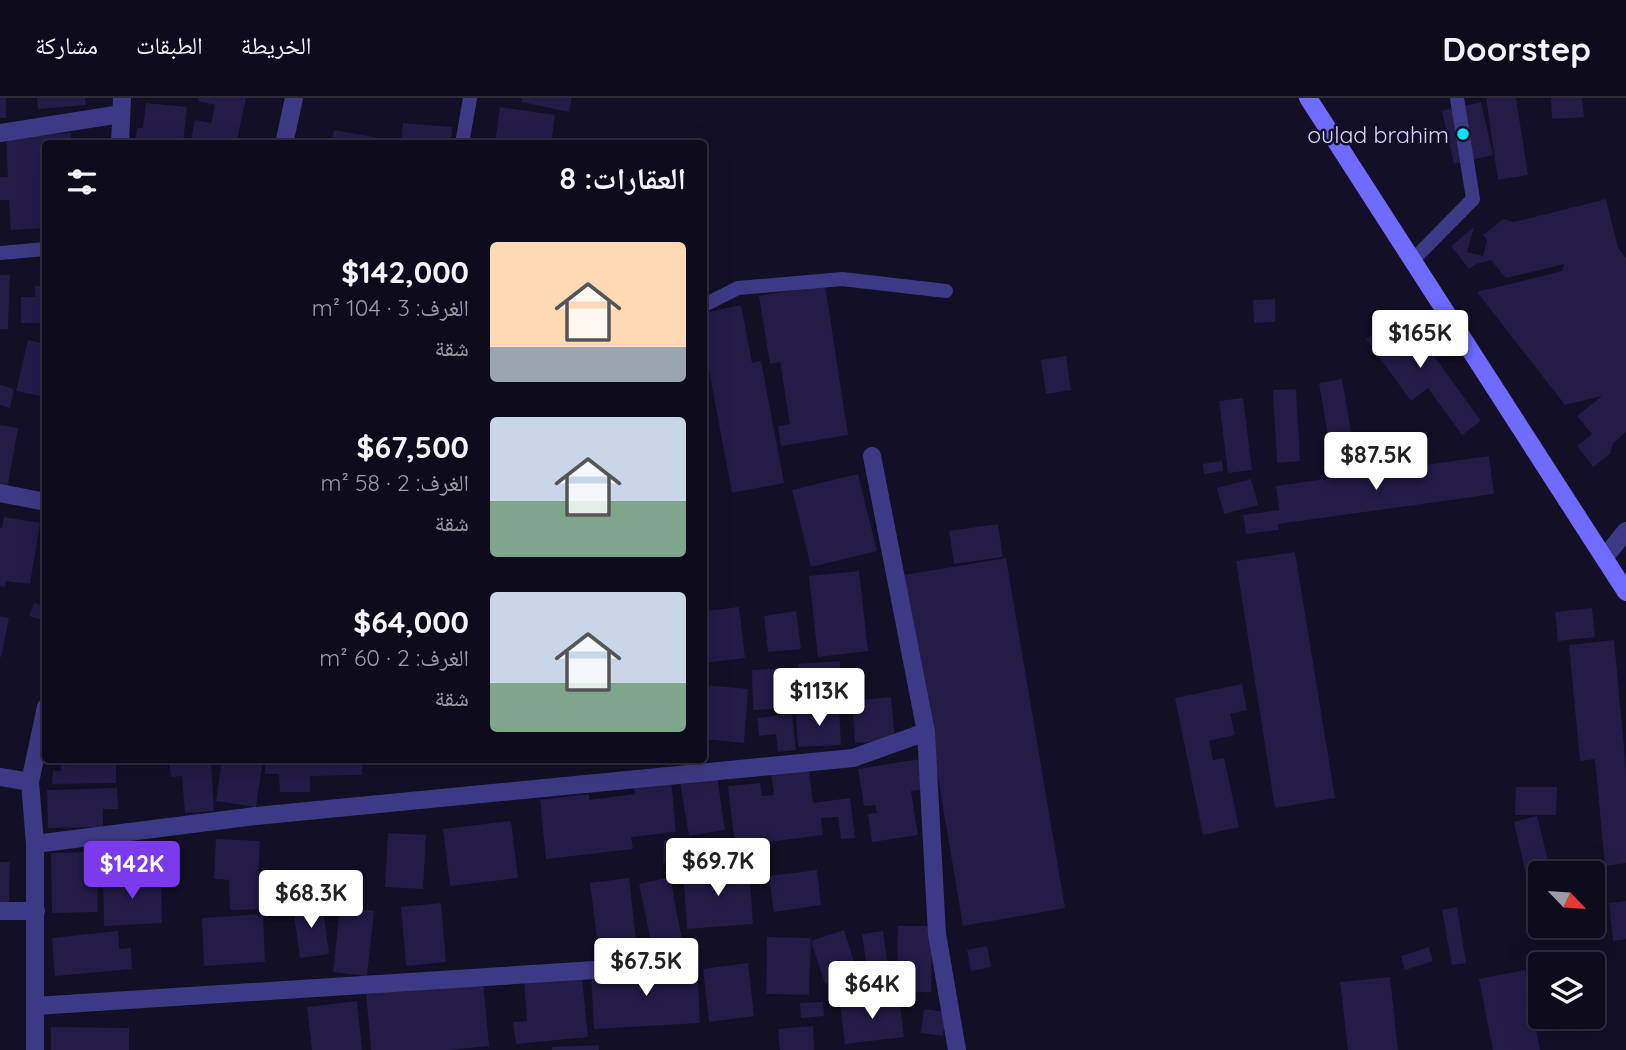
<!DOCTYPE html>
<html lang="ar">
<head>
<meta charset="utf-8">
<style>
  body { margin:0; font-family:Quicksand,"Noto Naskh Arabic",sans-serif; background:#171425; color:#f1f3f6; direction:rtl; height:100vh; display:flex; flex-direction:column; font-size:26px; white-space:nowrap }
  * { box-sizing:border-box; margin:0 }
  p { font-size:23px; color:#9b9ba3 }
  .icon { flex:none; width:38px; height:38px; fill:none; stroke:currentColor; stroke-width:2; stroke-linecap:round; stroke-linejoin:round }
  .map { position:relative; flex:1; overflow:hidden; direction:ltr }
  .sheet { position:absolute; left:42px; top:42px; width:665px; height:623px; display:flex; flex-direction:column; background:#0e0b1c; border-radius:7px; box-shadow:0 7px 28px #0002,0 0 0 2px #2e2b3b; direction:rtl }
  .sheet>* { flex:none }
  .needle { width:46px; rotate:115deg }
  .fabs { position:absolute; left:1528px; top:763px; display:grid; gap:14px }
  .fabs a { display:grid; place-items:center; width:77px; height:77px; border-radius:7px; background:#0e0b1c; box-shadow:0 7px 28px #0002,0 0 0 2px #2e2b3b; font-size:35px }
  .price { position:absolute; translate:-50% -60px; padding:0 16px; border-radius:7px; background:#fff; color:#222; font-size:23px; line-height:46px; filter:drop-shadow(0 2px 4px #0008) }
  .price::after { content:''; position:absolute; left:50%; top:42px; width:21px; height:16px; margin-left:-10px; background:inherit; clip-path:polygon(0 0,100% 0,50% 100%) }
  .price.current { background:#7c3aed; color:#fff }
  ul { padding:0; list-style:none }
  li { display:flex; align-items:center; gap:21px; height:175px; padding:0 21px }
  li span { display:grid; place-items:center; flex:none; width:196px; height:140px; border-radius:7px; color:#555 }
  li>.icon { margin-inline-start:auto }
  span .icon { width:84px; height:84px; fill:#fffc; stroke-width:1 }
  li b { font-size:30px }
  h2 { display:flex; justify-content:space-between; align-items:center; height:84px; padding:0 21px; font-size:30px }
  header { display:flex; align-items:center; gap:42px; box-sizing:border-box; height:98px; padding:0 35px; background:#0e0b1c; border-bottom:2px solid #2e2b3b }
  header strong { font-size:33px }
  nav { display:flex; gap:38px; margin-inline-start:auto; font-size:24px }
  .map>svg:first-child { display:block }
  .building { fill:#241b47 }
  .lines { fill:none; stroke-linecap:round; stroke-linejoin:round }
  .lane { stroke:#3d3a85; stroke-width:14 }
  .street { stroke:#3d3a85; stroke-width:18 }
  .secondary { stroke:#6f6bff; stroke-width:18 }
  .poi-dot { fill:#00e5ff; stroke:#130f26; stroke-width:2.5 }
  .labels { text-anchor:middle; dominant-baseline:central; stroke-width:5; stroke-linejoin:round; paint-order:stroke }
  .poi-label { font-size:23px; fill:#d9d4ff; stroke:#130f26; text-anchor:end }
</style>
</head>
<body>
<header>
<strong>Doorstep</strong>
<nav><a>الخريطة</a><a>الطبقات</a><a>مشاركة</a></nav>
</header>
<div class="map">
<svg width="1626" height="952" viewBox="0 0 1626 952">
  <rect width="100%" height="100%" fill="#130f26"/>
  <!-- building -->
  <g class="building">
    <rect x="0" y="0" width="6" height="20"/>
    <polygon points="37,0 85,0 86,7 38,11"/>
    <polygon points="198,0 246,0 236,46 190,46 195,22 211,25 215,7 198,3"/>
    <polygon points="522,0 572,0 569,14 522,4"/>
    <polygon points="1486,0 1516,0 1528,77 1498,82"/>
    <polygon points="1551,0 1582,0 1584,19 1552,21"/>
    <polygon points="1481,4 1493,57 1454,66 1442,13"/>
    <polygon points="146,5 187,9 183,46 135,46 137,30 143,30"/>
    <polygon points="500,9 555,17 551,46 495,45"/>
    <polygon points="403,25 452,29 451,46 401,46"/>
    <polygon points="334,32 385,41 385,46 331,46"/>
    <polygon points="71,35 71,46 46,46 46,130 11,132 9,102 0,102 0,79 8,79 6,39"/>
    <polygon points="1606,101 1618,150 1626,160 1626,334 1613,345 1610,356 1593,369 1577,348 1592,336 1577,318 1602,298 1565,307 1477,194 1562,173 1564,166 1506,180 1491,162 1476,166 1469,171 1451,148 1474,129 1467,154 1483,158 1487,142 1483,137 1503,121 1514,124"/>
    <polygon points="0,177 10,177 8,231 0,231"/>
    <polygon points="825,187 848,337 781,348 778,328 790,326 780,264 770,266 759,198"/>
    <polygon points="35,188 46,188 46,225 21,225 21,199 35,199"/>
    <polygon points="1275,201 1275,224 1254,225 1253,202"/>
    <polygon points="741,207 752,265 761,263 784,385 732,395 704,246 704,215"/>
    <polygon points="1402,214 1481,323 1462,337 1428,290 1411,303 1366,241"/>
    <polygon points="28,242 46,246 46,299 16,293"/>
    <polygon points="1066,258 1071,292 1046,296 1041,262"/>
    <polygon points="1342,281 1354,351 1331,355 1319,285"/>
    <polygon points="0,287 14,291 10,310 0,307"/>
    <polygon points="1296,291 1300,363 1277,365 1273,292"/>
    <polygon points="1243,300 1252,372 1228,375 1219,303"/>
    <polygon points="0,327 18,330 6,398 0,397"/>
    <polygon points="1489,358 1494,396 1278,426 1279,432 1246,436 1243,417 1279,412 1276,388"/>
    <polygon points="1222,363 1223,373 1204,376 1203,366"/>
    <polygon points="858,376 877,453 811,469 792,392"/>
    <polygon points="1251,381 1258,407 1224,416 1217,390"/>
    <polygon points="4,419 40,425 30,486 6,483 5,489 0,488 0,429 2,430"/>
    <polygon points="998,426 1003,459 954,466 949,433"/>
    <polygon points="1295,454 1335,700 1275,710 1236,463"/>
    <polygon points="1006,460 1065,810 963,828 904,477"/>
    <polygon points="859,473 868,553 818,559 809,478"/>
    <polygon points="34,505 46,509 46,523 29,518"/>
    <polygon points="739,509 745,560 704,565 704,513"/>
    <polygon points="1592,510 1595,539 1558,543 1555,514"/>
    <polygon points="796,513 801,551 768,554 764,518"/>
    <polygon points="0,518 9,520 1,559 0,559"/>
    <polygon points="1614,542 1626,671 1626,765 1605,768 1595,661 1580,663 1569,547"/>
    <polygon points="840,563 842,607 800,610 798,566"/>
    <polygon points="790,570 791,610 753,612 752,572"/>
    <polygon points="1242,586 1247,612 1230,616 1235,637 1209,643 1213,662 1224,660 1239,729 1203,737 1175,600"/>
    <polygon points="704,587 748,591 744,645 704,641"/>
    <polygon points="891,599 895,642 855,645 852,603"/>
    <polygon points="839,610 841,647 798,649 796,613"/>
    <polygon points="792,616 796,652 778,654 776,636 759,638 757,620"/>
    <polygon points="920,661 924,691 911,693 918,737 872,744 868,716 877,715 875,707 864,708 858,671"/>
    <polygon points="61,662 116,662 116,685 52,686 53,673 61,673"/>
    <polygon points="169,662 211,662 214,713 185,715 182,678 171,679"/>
    <polygon points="222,662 263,662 256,709 216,703"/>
    <polygon points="265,662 362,662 362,677 310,678 310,694 280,694 279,676 265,676"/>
    <polygon points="809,671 813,705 850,700 855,740 841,741 838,719 821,720 823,737 735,748 728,688 760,685 762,698 774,697 771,675"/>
    <polygon points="717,678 725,732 689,738 680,684"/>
    <polygon points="671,682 676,734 631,739 633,751 546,761 540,702 589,696 589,702 635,696 634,686"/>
    <polygon points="1516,689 1557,689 1556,717 1515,717"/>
    <polygon points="117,690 118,711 103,711 103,729 48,730 47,692"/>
    <polygon points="1537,718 1551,775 1540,775 1540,787 1529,790 1514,724"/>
    <polygon points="511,723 518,780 450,788 443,731"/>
    <polygon points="388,735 426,737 423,791 385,789"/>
    <polygon points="216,741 260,743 258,781 267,781 268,811 230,812 229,782 214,781"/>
    <polygon points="664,742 680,742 680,765 663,765"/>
    <polygon points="97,754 98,814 52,815 51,755"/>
    <polygon points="0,764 10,764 9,805 0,805"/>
    <polygon points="749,768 753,826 687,831 683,774"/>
    <polygon points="817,772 821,807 774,814 769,778"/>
    <polygon points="161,779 162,825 104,828 103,781"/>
    <polygon points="670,779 682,842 652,848 639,786"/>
    <polygon points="629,780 636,842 598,847 590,785"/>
    <polygon points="341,800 359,802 358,811 374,813 367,878 333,874"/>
    <polygon points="1626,803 1626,841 1613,843 1609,805"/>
    <polygon points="322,804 329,856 300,860 293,808"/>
    <polygon points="441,805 446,864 406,868 401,809"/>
    <polygon points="1457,809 1466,865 1452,867 1442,812"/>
    <polygon points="263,816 265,864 204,868 202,820"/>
    <polygon points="898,828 932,828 931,894 897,894"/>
    <polygon points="844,832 858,876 825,886 811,843"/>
    <polygon points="118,833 119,851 131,850 132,871 55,878 52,840"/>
    <polygon points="883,833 889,876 868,879 862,836"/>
    <polygon points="767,839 811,840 809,897 766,896"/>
    <polygon points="987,848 991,869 971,873 967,852"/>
    <polygon points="1429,849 1433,863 1405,872 1401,858"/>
    <polygon points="748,865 754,918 709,924 703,871"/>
    <polygon points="697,868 700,925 594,931 591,874"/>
    <polygon points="1525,872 1540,952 1493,952 1479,881"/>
    <polygon points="582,879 588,939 516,946 513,924 527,923 524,885"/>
    <polygon points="1390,879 1398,952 1348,952 1340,884"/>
    <polygon points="483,883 489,948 450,952 371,952 366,893"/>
    <polygon points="899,899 904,939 845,946 840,907"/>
    <polygon points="357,903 362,952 312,952 307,909"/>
    <polygon points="823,904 824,918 801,920 800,905"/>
    <polygon points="924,911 946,914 943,938 921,935"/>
    <polygon points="813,928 814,952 780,952 778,931"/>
    <polygon points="51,929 129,930 129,952 51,952"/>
    <polygon points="599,947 599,952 552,952 552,949"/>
  </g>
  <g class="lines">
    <!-- lane -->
    <g class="lane">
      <polyline points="462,46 470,0"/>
      <polyline points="0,155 46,151"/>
      <polyline points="1412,163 1473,101 1457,0"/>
      <polyline points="704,207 738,190 842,181 946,193"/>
    </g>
    <!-- street -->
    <g class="street">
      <polyline points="0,35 121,16"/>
      <polyline points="120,46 122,0"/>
      <polyline points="284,46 294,0"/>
      <polyline points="872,358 926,634 937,836 957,952"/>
      <polyline points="0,395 46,404"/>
      <polyline points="1604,460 1626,433"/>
      <polyline points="0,679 30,684"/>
      <polyline points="35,746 256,718 853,660 926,634"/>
      <polyline points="0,813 36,813"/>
      <polyline points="35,908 657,868"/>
      <polyline points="35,952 35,746 30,684 46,609"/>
    </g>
    <!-- secondary -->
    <polyline class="secondary" points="1308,0 1626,494"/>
  </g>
  <!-- markers -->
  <circle class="poi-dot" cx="1463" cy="36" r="7"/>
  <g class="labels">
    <!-- poi labels -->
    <g class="poi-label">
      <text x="1449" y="36">oulad brahim</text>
    </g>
  </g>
</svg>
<div class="fabs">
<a><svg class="needle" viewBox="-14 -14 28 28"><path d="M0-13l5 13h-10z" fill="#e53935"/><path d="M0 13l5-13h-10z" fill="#9b9ba3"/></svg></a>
<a><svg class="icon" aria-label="layers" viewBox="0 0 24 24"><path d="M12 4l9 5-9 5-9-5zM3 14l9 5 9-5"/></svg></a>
</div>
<b class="price" style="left:1420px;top:272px">$165K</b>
<b class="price" style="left:1376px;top:394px">$87.5K</b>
<b class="price" style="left:819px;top:630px">$113K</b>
<b class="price" style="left:718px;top:800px">$69.7K</b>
<b class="price current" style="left:132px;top:803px">$142K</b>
<b class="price" style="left:311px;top:832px">$68.3K</b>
<b class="price" style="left:646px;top:900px">$67.5K</b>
<b class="price" style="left:872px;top:923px">$64K</b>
<section class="sheet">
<h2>العقارات: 8<svg class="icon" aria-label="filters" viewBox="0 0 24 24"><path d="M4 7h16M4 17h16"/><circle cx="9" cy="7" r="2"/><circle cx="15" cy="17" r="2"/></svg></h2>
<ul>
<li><span style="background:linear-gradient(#ffd9b3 75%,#9aa5b1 0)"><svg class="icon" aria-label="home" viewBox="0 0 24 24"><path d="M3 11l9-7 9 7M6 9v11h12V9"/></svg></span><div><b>$142,000</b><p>الغرف: 3 · 104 m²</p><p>شقة</p></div></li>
<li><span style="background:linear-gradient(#c9d6e8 60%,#7fa58c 0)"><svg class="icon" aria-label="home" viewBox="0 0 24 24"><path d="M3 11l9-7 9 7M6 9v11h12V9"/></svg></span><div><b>$67,500</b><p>الغرف: 2 · 58 m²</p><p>شقة</p></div></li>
<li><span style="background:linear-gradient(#c9d6e8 65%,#7fa58c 0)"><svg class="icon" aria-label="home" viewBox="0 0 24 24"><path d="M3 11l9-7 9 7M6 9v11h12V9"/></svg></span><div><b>$64,000</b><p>الغرف: 2 · 60 m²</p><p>شقة</p></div></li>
</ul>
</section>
</div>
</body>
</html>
